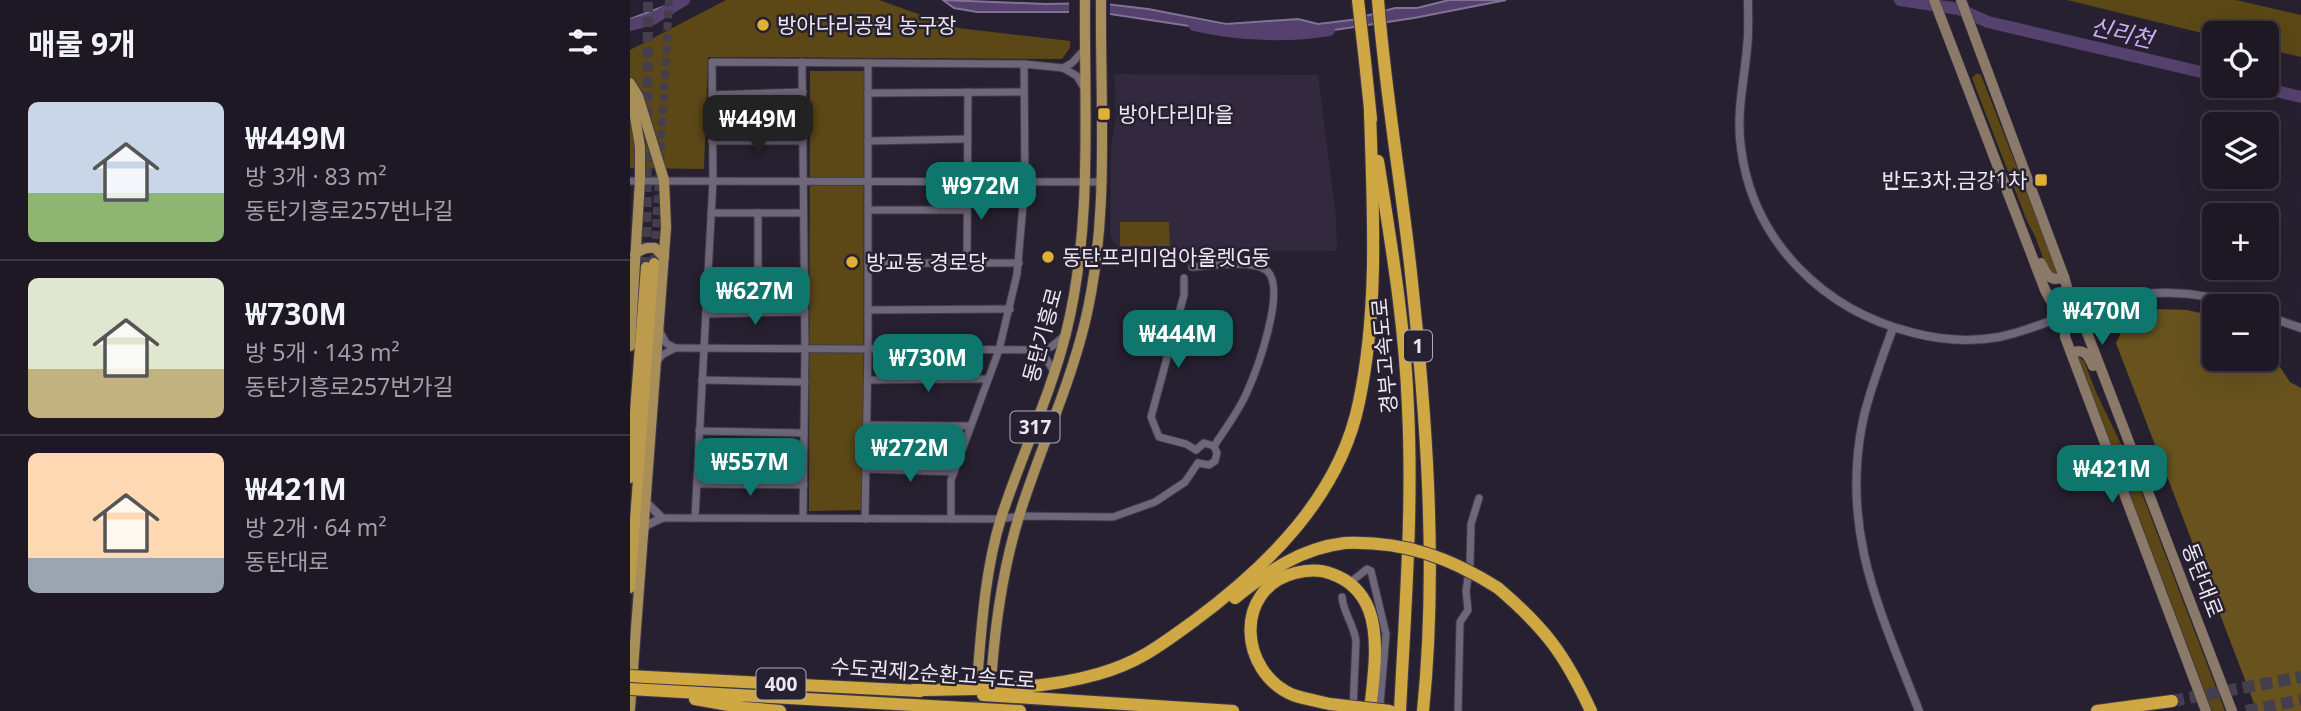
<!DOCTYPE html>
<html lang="ko">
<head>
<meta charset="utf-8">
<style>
  body { margin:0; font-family:"Noto Sans","Noto Sans KR",sans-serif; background:#25212c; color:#f1f3f6; height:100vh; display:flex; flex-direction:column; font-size:26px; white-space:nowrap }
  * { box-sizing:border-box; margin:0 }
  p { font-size:23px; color:#a0a0a6 }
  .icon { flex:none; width:38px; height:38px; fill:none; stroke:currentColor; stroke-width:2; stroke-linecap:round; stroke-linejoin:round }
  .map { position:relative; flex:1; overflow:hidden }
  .drawer { display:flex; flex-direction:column; background:#1d1824; width:630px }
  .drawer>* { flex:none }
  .tools { position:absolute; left:1572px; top:21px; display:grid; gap:14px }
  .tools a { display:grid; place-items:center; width:77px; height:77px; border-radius:10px; background:#1d1824; box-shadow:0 7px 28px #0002,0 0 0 2px #3b3741; font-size:35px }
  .price { position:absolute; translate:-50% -60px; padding:0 16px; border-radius:14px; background:#0f766e; color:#fff; font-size:23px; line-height:46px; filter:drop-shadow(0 2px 4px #0008) }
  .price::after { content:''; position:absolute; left:50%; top:42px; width:21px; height:16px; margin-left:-10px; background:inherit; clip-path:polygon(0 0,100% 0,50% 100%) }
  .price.active { background:#222; color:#fff }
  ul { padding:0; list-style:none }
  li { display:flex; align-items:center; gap:21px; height:175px; padding:0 28px }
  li+li { border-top:2px solid #3b3741 }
  li span { display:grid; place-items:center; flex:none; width:196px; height:140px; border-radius:10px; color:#555 }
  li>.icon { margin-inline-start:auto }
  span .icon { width:84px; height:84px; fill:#fffc; stroke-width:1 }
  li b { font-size:30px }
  h2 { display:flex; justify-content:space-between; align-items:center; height:84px; padding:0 28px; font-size:30px }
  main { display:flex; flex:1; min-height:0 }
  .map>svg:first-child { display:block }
  .built { fill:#32293e }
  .green { fill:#5c4816 }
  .forest { fill:#68531e }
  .water { fill:#54416e; stroke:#827396; stroke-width:2 }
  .pier { fill:#272030 }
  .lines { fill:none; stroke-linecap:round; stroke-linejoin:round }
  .river { stroke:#54416e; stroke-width:12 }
  .tertiary-tunnel { stroke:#453e4d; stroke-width:8; stroke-dasharray:8 4; stroke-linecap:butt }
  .primary-tunnel { stroke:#453e4d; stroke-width:10; stroke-dasharray:10 5; stroke-linecap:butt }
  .trunk-tunnel { stroke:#453e4d; stroke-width:10; stroke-dasharray:10 5; stroke-linecap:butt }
  .motorway-tunnel { stroke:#453e4d; stroke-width:12; stroke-dasharray:12 6; stroke-linecap:butt }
  .minor-casing { stroke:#403b48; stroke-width:9 }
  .tertiary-casing { stroke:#403b48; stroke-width:10 }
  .secondary-casing { stroke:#403b48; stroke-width:11 }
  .primary-casing { stroke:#403b48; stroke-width:12 }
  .trunk-casing { stroke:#403b48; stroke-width:12 }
  .motorway-casing { stroke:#403b48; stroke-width:14 }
  .minor { stroke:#6e677a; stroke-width:7 }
  .tertiary { stroke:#6e677a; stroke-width:8 }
  .secondary { stroke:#8b7a6a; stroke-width:10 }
  .primary { stroke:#a88e59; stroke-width:10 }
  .trunk { stroke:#bc9b4e; stroke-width:10 }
  .motorway { stroke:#cfa843; stroke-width:12 }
  .motorway-bridge-casing { stroke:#403b48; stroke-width:14; stroke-linecap:butt }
  .motorway-bridge { stroke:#cfa843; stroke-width:12 }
  .poi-dot { fill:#dfb034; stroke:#272030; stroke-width:2.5 }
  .labels { text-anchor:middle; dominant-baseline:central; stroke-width:5; stroke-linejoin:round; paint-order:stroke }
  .shield { fill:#272030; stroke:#b1acb8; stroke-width:2 }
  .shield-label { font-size:19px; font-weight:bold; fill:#ece8f3 }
  .poi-label { font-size:21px; fill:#ece8f3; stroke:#272030; text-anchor:start }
  .street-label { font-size:21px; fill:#ece8f3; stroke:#272030 }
  .water-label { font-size:23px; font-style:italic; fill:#cdaff8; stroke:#272030 }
</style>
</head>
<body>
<main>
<section class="drawer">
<h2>매물 9개<svg class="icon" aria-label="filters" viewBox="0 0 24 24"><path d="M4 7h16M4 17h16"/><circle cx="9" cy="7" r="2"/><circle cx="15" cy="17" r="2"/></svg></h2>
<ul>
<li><span style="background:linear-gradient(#c9d6e8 65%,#8fb573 0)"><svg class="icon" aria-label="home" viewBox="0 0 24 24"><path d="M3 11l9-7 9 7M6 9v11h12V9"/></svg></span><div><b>₩449M</b><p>방 3개 · 83 m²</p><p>동탄기흥로257번나길</p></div></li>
<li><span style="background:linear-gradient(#dfe7d0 65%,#c2b280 0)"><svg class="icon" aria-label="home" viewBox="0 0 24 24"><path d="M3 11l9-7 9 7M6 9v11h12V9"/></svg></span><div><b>₩730M</b><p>방 5개 · 143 m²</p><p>동탄기흥로257번가길</p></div></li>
<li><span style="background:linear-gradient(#ffd9b3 75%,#9aa5b1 0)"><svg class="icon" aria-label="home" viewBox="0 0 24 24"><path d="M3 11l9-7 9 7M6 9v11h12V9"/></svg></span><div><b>₩421M</b><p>방 2개 · 64 m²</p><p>동탄대로</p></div></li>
</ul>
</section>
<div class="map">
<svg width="1671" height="711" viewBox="0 0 1671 711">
  <rect width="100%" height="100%" fill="#272030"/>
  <!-- built -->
  <polygon class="built" points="484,74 688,75 706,217 707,251 491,250 480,237 481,146 486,118"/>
  <!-- green -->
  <g class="green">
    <polygon points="96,0 249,0 328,28 440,41 440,48 432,59 78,57 74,169 0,168 0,50"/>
    <polygon points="1437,0 1606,0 1671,15 1671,57 1636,49 1636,33 1584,33 1584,36"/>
    <polygon points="180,71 234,71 233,510 179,511"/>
    <polygon points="1347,73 1351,75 1429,275 1418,271 1405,236 1397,221 1342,78"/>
    <polygon points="490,222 539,222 540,246 490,246"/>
    <polygon points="1448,356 1454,361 1466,392 1501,465 1595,711 1582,711"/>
  </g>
  <!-- forest -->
  <polygon class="forest" points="1527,309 1557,310 1584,316 1584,359 1636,359 1636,346 1660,382 1671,388 1671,711 1627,711 1486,343 1501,313"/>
  <!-- water -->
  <g class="water">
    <polygon points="45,0 54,0 0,29 0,19 35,6"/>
    <polygon points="313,0 416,4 467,3 518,9 596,24 668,19 688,24 721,20 765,8 787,8 819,0 876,0 784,18 684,33 659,34 579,29 467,12 347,12 324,8"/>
  </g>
  <!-- pier -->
  <polygon class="pier" points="439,0 480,1 480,17 439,14"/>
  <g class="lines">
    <!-- river -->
    <g class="river">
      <polyline points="1270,0 1329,9 1358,22 1584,75"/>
      <polyline points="0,25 23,19 54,0"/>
      <path d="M564,25C605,35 658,37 699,30"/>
      <polyline points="1625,86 1671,97"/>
    </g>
    <!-- tertiary-tunnel -->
    <g class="tertiary-tunnel">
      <polyline points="30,162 39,0"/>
      <polyline points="24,263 29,175"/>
    </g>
    <!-- primary-tunnel -->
    <polyline class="primary-tunnel" points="346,711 348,670"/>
    <!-- trunk-tunnel -->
    <polyline class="trunk-tunnel" points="16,267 18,0"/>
    <!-- motorway-tunnel -->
    <g class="motorway-tunnel">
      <polyline points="1542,701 1671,677"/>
      <polyline points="1616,711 1671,700"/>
    </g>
    <defs>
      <g id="minor">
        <polyline points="172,62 175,349 173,518"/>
        <polyline points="454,88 447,76 433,68 442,63 454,50"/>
        <polyline points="238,93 394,92"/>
        <polyline points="82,95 173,92"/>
        <polyline points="82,141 173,141"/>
        <polyline points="238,141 337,139"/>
        <polyline points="0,181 471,182"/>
        <polyline points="238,210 337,210"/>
        <polyline points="81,213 173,213"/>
        <polyline points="128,213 128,313"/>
        <polyline points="238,263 389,263"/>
        <polyline points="337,263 338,92"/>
        <path d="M562,267C580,266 621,259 636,270C658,286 627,370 617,392C609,411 595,429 584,446"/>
        <polyline points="554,278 554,295 521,417 529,437 556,444 566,450"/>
        <polyline points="238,310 380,309"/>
        <polyline points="76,314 175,312"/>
        <polyline points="45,348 411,350"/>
        <polyline points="26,363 32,355 45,348 36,343 30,332"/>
        <polyline points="424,372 411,350 421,347 433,337"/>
        <polyline points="72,380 175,382"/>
        <polyline points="238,380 358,379"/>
        <polyline points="237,425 340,426"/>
        <polyline points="69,431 174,433"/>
        <polyline points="566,450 574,443 584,446"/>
        <polyline points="568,463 579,465 585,461 587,453 584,446"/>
        <polyline points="236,469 324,472"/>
        <polyline points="67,484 174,485"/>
        <polyline points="32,518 371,519 389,516 483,517 525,502 555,482 568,463"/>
        <polyline points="65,518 83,180 82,62 394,64 433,68"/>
        <polyline points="235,519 238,349 238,63"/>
        <polyline points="321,519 321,480 369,350 387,274 395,182 394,64"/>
        <polyline points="722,581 737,569 741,571 756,634 750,704"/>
        <path d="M712,597C713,612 724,625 726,641L723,709"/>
        <polyline points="828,711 830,622 838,610 836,591 840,564 841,524 849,498"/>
      </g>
      <g id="tertiary">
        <path d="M1118,0C1118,16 1119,32 1117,48C1114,82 1106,114 1111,148C1123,242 1194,311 1284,333C1311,340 1341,342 1369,337C1403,330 1436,314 1469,303C1515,289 1565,289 1610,306"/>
        <polyline points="1636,316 1671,328"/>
        <path d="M1263,328C1252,358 1240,389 1233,420C1210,532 1250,610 1289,711"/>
        <polyline points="13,531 17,525 32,518 16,502"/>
      </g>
      <g id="secondary">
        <polyline points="1304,0 1415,290 1421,301 1435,316 1435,337 1576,711"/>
        <polyline points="1331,0 1434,277 1439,294 1435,316 1456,330 1602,711"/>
        <path d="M1411,263C1416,274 1420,283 1434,277"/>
        <path d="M1441,353C1454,348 1458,354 1463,366"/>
      </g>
      <g id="primary">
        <polyline points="0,83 8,96 34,180 36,227 0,709"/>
        <polyline points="0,86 10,147 10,180 0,346"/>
        <path d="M5,254C12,249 16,247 25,248L34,257"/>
        <path d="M362,669C366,617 374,564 390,513C410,449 439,388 455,322C480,218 470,107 471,0"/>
        <path d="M348,670C352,620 356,567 371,518C391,456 420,397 436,333C463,225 454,110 455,0"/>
      </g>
      <g id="trunk">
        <polyline points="0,478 16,267"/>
        <polyline points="0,588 24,263"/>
      </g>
      <g id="motorway">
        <path d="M748,0C755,89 770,176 780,264C796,410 808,565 793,711"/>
        <polyline points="735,61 741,119"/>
        <path d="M748,161C761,243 775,325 778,408C783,509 775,610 770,711"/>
        <path d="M868,588C916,629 935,655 961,711"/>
        <path d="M605,598C639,571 671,548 715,543"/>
        <polyline points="17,677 290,691"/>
        <polyline points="17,690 390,711"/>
        <path d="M284,690C345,689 409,691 468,674C508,663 531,645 564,621C638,566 710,496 729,402C749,307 743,209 740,112"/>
        <polyline points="353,695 603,711"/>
        <polyline points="65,699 115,708 150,711"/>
        <path d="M700,704C688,701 675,699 663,695C609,672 603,589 665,573C677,570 690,569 702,574C719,580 732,592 739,610C750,639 743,680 740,711"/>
        <polyline points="1467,711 1542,701"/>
      </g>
    </defs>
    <!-- minor casing -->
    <use href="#minor" class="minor-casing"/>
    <!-- tertiary casing -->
    <use href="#tertiary" class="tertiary-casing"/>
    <!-- secondary casing -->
    <use href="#secondary" class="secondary-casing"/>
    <!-- primary casing -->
    <use href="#primary" class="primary-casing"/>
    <!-- trunk casing -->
    <use href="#trunk" class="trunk-casing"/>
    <!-- motorway casing -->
    <use href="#motorway" class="motorway-casing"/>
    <!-- minor -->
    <use href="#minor" class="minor"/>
    <!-- tertiary -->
    <use href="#tertiary" class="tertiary"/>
    <!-- secondary -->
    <use href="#secondary" class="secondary"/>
    <!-- primary -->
    <use href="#primary" class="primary"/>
    <!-- trunk -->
    <use href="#trunk" class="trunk"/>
    <!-- motorway -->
    <use href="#motorway" class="motorway"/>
    <defs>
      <g id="motorway-bridge">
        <polyline points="728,0 735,61"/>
        <path d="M715,543C774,541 819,557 868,588"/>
        <polyline points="0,676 17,677"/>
        <polyline points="0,689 17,690"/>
        <polyline points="700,704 760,711"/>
      </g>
    </defs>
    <!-- motorway-bridge casing -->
    <use href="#motorway-bridge" class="motorway-bridge-casing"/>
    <!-- motorway-bridge -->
    <use href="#motorway-bridge" class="motorway-bridge"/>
  </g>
  <!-- markers -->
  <g class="poi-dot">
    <circle cx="133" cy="25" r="7"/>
    <rect x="467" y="107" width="14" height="14" rx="3.5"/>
    <rect x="1404" y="173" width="14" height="14" rx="3.5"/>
    <circle cx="418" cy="257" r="7"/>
    <circle cx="222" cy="262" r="7"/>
  </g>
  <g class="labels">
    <!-- shield labels -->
    <g class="shield">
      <rect x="774" y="330.5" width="28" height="31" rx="5"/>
      <rect x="380.5" y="411.5" width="49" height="31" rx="5"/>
      <rect x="126.5" y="668.5" width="49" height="31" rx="5"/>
    </g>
    <g class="shield-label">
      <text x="788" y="346">1</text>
      <text x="405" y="427">317</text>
      <text x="151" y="684">400</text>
    </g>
    <!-- poi labels -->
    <g class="poi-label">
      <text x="147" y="25">방아다리공원 농구장</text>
      <text x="488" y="114">방아다리마을</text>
      <text x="1397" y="180" text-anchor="end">반도3차.금강1차</text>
      <text x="432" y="257">동탄프리미엄아울렛G동</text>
      <text x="236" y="262">방교동 경로당</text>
    </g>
    <!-- street labels -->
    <g class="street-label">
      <text transform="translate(412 335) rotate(-75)">동탄기흥로</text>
      <text transform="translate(754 356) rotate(-95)">경부고속도로</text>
      <text transform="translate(1573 580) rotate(69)">동탄대로</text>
      <text transform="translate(303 673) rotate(4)">수도권제2순환고속도로</text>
    </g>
    <!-- water labels -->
    <g class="water-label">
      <text transform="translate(1492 32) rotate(13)">신리천</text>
    </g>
  </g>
</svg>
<div class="tools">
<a><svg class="icon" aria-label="locate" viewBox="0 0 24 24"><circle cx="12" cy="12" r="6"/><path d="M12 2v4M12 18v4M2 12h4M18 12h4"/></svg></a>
<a><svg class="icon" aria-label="layers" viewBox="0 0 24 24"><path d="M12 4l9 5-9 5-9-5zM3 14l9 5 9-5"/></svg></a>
<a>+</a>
<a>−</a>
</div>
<b class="price active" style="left:128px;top:155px">₩449M</b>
<b class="price" style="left:351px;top:222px">₩972M</b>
<b class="price" style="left:125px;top:327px">₩627M</b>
<b class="price" style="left:1472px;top:347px">₩470M</b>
<b class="price" style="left:548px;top:370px">₩444M</b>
<b class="price" style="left:298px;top:394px">₩730M</b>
<b class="price" style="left:280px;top:484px">₩272M</b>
<b class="price" style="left:120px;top:498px">₩557M</b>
<b class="price" style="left:1482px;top:505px">₩421M</b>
</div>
</main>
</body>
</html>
